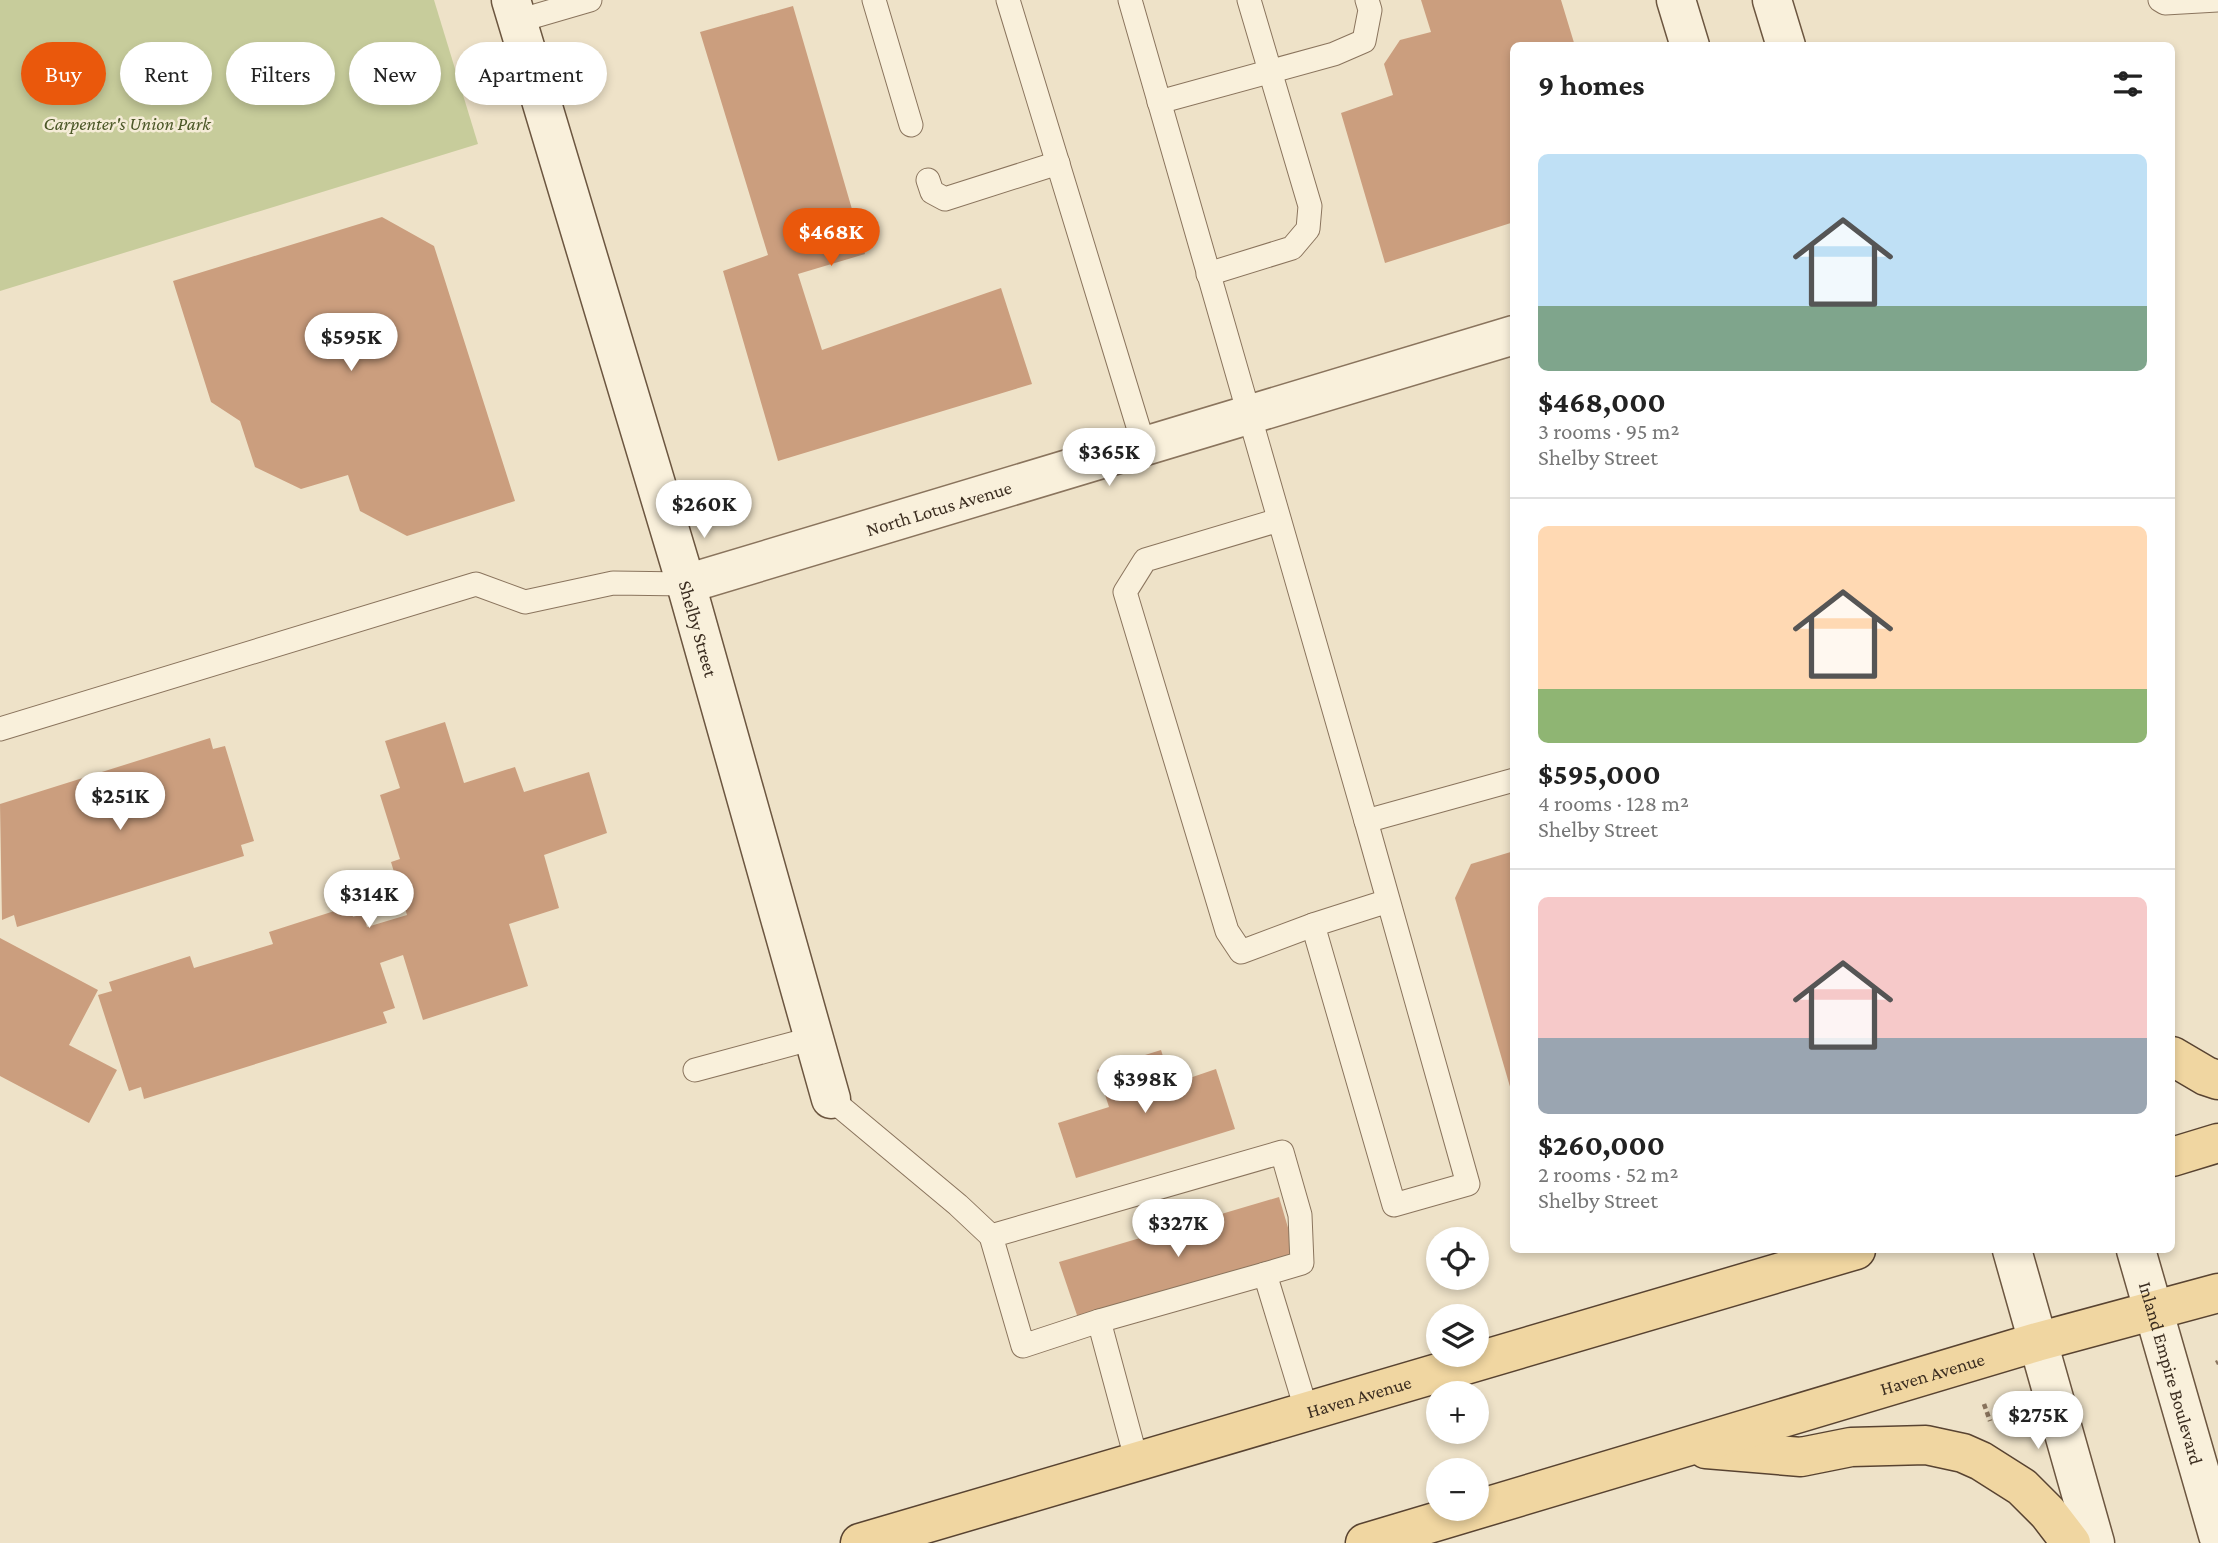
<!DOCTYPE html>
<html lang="en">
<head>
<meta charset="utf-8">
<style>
  body { margin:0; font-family:"Crimson Pro",serif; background:#f6f6f6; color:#222; height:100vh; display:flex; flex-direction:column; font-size:26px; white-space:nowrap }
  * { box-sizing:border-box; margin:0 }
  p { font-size:23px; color:#767676 }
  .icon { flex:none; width:38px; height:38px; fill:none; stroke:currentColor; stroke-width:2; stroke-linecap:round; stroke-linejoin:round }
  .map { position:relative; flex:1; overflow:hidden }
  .sheet { position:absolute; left:1510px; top:42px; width:665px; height:1211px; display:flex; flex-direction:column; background:#fff; border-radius:10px; box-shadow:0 4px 10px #0003 }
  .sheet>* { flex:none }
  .guide { position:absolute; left:21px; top:42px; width:665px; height:63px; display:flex; gap:14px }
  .buttons { position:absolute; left:1426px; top:1227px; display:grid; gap:14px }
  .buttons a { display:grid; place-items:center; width:63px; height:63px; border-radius:50%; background:#fff; box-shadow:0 4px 10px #0003; font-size:35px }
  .price { position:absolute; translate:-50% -60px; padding:0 16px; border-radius:24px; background:#fff; color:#222; font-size:23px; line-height:46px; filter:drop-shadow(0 2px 4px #0008) }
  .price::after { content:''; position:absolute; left:50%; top:42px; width:21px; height:16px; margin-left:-10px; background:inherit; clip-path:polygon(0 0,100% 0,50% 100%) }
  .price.on { background:#ea580c; color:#fff }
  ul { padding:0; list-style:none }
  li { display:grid; align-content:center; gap:14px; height:371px; padding:0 28px }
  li+li { border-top:2px solid #e0e0e0 }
  li span { display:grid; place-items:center; height:217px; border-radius:10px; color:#555 }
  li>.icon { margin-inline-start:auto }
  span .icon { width:126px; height:126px; fill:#fffc; stroke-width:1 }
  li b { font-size:30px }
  h2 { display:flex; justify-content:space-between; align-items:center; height:84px; padding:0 28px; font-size:30px }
  .pill { padding:0 24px; border-radius:32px; background:#fff; box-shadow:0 4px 10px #0003; font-size:24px; line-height:63px }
  .pill.on { background:#ea580c; color:#fff }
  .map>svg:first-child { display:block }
  .green { fill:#c7cc9b }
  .building { fill:#cb9e7e }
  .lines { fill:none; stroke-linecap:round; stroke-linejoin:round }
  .lane-casing { stroke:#8a745d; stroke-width:25 }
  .street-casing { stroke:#8a745d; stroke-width:41 }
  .secondary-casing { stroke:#6c5640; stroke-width:41 }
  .primary-casing { stroke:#584331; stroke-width:41 }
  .path { stroke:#8a745d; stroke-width:4.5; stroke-dasharray:5 3.5; stroke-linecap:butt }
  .lane { stroke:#f9f0db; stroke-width:23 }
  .street { stroke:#f9f0db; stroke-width:38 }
  .secondary { stroke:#f9f0db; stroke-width:38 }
  .primary { stroke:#f0d6a1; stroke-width:38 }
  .labels { text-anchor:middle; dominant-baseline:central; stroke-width:5; stroke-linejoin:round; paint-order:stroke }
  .park-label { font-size:19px; font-style:italic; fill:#4b5727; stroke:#f5ecd7 }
  .street-label { font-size:19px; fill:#3b2d20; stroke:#f5ecd7 }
</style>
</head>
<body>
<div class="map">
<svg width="2218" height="1543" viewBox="0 0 2218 1543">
  <rect width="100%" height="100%" fill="#eee2c8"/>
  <!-- green -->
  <polygon class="green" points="0,0 434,0 478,144 0,291"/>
  <!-- building -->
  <g class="building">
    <polygon points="1421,0 1561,0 1575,46 1514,46 1514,222 1385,263 1341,113 1393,95 1384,64 1400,40 1431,32"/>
    <polygon points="793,6 865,254 798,274 822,350 1001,288 1032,384 778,461 723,271 768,255 700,32"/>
    <polygon points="382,217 434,246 515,501 407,536 360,511 348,475 301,489 255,467 240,421 211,402 173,281"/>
    <polygon points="445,722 464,783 515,767 524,792 589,772 607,833 544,855 559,908 509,924 528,986 423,1020 403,955 380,963 395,1008 383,1012 387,1023 144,1099 141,1087 129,1091 98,995 112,991 109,982 190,956 194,968 273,944 269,932 350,906 353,917 363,914 367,927 407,915 391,862 400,859 380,795 400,788 385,741"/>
    <polygon points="210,738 213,749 225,746 254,841 241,845 244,856 17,927 14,915 2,920 0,804"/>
    <polygon points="1514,851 1514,1097 1513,1097 1455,898 1471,864"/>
    <polygon points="0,938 98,990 69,1045 117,1070 89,1123 0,1076"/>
    <polygon points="1161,1050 1172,1084 1216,1069 1235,1129 1076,1178 1058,1123 1109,1107 1097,1070"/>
    <polygon points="1279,1197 1296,1255 1079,1321 1059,1262"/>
  </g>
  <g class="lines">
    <defs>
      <g id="lane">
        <polyline points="874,0 911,125"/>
        <polyline points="1008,0 1144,446"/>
        <polyline points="1130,0 1366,821 1514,780"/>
        <polyline points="2160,0 2165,3 2218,0"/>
        <polyline points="518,21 590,0"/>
        <polyline points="1159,102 1334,54 1364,41 1370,10 1367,0"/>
        <polyline points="928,180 932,192 945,199 1058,163"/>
        <polyline points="1208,274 1292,248 1308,229 1310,206 1249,0"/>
        <polyline points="1279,520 1145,560 1125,592 1227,931 1241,952 1313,925"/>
        <polyline points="0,729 476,584 525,602 613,583 686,584"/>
        <polyline points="1366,821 1468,1184 1394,1205 1313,925 1388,901"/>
        <polyline points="695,1070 814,1038"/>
        <polyline points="831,1099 958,1205 991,1236"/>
        <polyline points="1099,1321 1023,1346 991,1236 1282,1152 1300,1215 1302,1263 1265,1274"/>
        <polyline points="1137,1462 1099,1321 1265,1274 1307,1412"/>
      </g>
      <g id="street">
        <path id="s1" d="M686,584L1514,335"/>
      </g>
      <g id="secondary">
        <path id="s2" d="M511,0L686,584L831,1099"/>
        <polyline points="1676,0 1690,46"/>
        <polyline points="1772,0 1786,46"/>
        <polyline points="2012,1250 2095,1543"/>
        <path id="s3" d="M2136,1250L2218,1535"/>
      </g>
      <g id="primary">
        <polyline points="2172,1056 2206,1076 2218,1080"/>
        <polyline points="2172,1157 2218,1143"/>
        <polyline points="1706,1449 1801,1457 1851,1447 1926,1445 1963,1453 1981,1461 2022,1487 2048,1513 2071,1543"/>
        <path id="s4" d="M860,1543L1856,1250"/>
        <path id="s5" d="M1365,1543L2037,1342L2218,1293"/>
      </g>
    </defs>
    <!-- lane casing -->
    <use href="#lane" class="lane-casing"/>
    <!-- street casing -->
    <use href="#street" class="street-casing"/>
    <!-- secondary casing -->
    <use href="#secondary" class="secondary-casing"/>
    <!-- primary casing -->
    <use href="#primary" class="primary-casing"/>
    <!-- path -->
    <g class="path">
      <polyline points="2216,1363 2218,1362"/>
      <polyline points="1984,1404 1990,1421"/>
      <polyline points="2001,1426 2019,1421"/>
    </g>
    <!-- lane -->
    <use href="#lane" class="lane"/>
    <!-- street -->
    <use href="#street" class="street"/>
    <!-- secondary -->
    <use href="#secondary" class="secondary"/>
    <!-- primary -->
    <use href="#primary" class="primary"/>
  </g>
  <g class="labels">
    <!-- park labels -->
    <g class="park-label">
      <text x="127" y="123">Carpenter's Union Park</text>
    </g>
    <!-- street labels -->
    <g class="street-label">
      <text stroke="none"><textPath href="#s1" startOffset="264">North Lotus Avenue</textPath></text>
      <text stroke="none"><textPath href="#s2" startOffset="656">Shelby Street</textPath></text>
      <text stroke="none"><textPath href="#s3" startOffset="128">Inland Empire Boulevard</textPath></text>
      <text stroke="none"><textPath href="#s5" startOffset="592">Haven Avenue</textPath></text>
      <text stroke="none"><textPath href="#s4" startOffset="520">Haven Avenue</textPath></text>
    </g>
  </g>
</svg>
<div class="buttons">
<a><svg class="icon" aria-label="locate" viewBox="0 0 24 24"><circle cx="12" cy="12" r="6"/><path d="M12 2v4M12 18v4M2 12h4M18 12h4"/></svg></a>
<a><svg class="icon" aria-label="layers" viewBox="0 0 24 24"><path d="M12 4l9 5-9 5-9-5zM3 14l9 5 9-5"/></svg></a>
<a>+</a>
<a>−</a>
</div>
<b class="price on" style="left:831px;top:268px">$468K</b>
<b class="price" style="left:351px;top:373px">$595K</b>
<b class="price" style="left:1109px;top:488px">$365K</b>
<b class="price" style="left:704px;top:540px">$260K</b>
<b class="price" style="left:120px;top:832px">$251K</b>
<b class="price" style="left:369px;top:930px">$314K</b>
<b class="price" style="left:1145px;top:1115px">$398K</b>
<b class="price" style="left:1178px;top:1259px">$327K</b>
<b class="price" style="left:2038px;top:1451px">$275K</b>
<div class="guide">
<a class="pill on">Buy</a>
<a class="pill">Rent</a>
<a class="pill">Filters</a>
<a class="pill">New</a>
<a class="pill">Apartment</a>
</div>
<section class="sheet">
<h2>9 homes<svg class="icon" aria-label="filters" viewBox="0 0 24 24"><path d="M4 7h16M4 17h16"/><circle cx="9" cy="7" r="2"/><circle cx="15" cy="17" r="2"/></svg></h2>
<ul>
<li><span style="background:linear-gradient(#bfe0f5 70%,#7fa58c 0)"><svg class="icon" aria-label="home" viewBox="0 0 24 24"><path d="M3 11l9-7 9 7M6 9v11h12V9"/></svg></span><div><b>$468,000</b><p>3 rooms · 95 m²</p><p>Shelby Street</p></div></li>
<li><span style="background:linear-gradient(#ffd9b3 75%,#8fb573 0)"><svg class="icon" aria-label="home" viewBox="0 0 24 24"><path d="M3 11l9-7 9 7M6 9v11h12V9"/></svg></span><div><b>$595,000</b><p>4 rooms · 128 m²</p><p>Shelby Street</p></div></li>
<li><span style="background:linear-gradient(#f6c9c9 65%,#9aa5b1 0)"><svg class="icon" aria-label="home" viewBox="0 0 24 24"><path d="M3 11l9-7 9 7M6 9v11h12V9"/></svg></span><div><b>$260,000</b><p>2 rooms · 52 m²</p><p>Shelby Street</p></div></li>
</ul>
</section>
</div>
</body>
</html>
